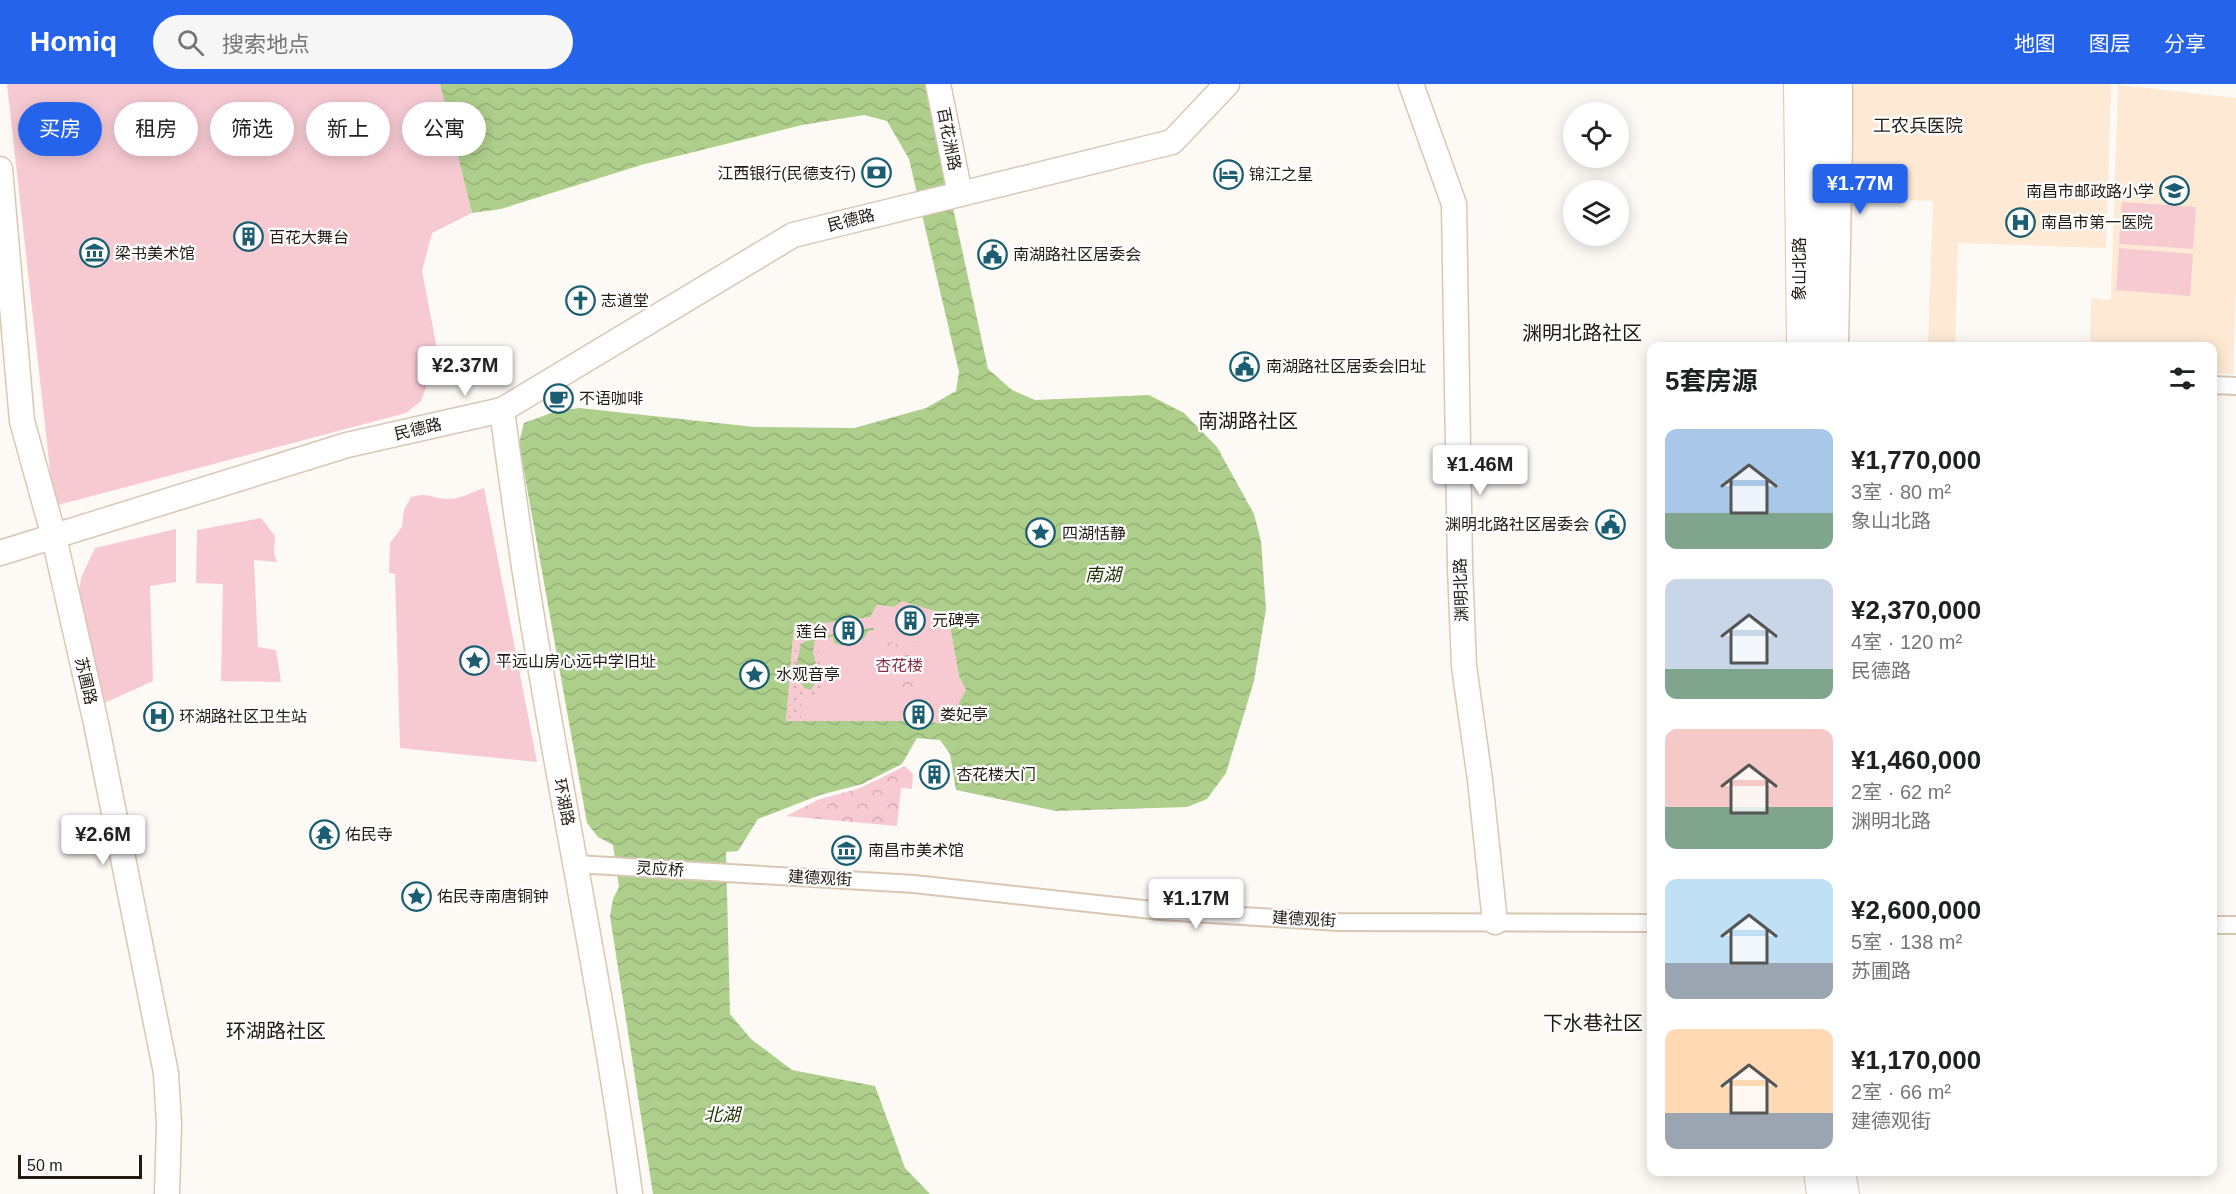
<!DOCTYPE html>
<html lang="zh">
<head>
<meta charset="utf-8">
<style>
  body { margin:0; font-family:Arial,"Noto Sans SC",sans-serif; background:#f6f6f6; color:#202124; height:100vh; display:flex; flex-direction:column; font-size:22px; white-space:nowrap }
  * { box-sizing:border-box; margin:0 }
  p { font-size:20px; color:#757577 }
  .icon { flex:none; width:33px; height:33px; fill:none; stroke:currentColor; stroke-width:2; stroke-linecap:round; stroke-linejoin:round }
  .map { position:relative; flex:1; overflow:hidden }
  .drawer { position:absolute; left:1647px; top:258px; width:570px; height:834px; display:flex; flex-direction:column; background:#fff; border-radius:12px; box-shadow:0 3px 15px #0003 }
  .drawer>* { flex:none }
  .guide { position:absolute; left:18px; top:18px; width:570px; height:54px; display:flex; gap:12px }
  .fabs { position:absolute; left:1563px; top:18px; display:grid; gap:12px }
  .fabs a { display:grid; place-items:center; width:66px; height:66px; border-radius:50%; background:#fff; box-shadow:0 3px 15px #0003; font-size:30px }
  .scale { position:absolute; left:18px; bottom:15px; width:124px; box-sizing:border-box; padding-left:6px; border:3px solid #221b14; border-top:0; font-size:16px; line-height:21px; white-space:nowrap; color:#221b14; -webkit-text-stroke:4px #fff; paint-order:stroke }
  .price { position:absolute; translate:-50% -51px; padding:0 14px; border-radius:6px; background:#fff; color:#222; font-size:20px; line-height:39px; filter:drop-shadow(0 2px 3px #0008) }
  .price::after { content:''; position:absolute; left:50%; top:36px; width:18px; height:14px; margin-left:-9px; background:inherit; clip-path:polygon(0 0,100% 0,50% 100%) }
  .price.selected { background:#2563eb; color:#fff }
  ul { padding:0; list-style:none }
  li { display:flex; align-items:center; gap:18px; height:150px; padding:0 18px }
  li span { display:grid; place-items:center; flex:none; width:168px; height:120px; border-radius:12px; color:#555 }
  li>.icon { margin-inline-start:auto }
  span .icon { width:72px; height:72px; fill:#fffc; stroke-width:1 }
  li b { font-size:26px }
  h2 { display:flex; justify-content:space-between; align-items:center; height:72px; padding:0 18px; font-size:26px }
  .pill { padding:0 21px; border-radius:27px; background:#fff; box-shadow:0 3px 15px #0003; font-size:21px; line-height:54px }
  .pill.selected { background:#2563eb; color:#fff }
  header { display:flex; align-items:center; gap:36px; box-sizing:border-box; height:84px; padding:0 30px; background:#2563eb; color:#fff }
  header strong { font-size:28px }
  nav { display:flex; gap:33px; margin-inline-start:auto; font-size:21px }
  .search { width:420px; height:54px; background:#f6f6f6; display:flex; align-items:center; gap:15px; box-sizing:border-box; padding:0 21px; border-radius:33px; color:#757577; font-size:22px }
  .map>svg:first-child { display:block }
  .built { fill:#fde9d4 }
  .green { fill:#f7cad2 }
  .forest { fill:url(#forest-crowns) }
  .garden { fill:url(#garden-dots) }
  .water { fill:url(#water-waves); fill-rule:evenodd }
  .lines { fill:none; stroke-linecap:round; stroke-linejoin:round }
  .street-casing { stroke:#dac7b3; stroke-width:20 }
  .secondary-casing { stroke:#dac7b3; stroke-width:27 }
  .primary-casing { stroke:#dac7b3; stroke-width:28 }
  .street { stroke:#fff; stroke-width:16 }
  .secondary { stroke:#fff; stroke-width:24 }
  .primary { stroke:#fff; stroke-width:26 }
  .labels { text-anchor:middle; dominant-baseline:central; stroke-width:4.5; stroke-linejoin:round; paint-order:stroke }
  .street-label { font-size:16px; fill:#221b14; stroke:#fff }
  .poi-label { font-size:16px; fill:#221b14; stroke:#fff; text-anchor:start }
  .park-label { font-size:16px; fill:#892d47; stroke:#fff }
  .neighbourhood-label { font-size:18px; fill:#221b14; stroke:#fff }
  .water-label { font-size:18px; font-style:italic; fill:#1f3201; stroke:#fff }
  .quarter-label { font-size:20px; fill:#221b14; stroke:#fff }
</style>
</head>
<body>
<header>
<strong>Homiq</strong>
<div class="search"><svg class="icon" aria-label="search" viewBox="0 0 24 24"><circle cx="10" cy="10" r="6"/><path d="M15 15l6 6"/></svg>搜索地点</div>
<nav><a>地图</a><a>图层</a><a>分享</a></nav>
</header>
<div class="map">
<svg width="2236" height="1110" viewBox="0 0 2236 1110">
  <defs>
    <pattern id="forest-crowns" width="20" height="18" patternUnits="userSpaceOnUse" patternTransform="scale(1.5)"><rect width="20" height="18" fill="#f7cad2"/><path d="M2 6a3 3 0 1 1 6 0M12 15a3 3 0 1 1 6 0" fill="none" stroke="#d3adb3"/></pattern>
    <pattern id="garden-dots" width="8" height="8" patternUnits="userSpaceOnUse" patternTransform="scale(1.5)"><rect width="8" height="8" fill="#f7cad2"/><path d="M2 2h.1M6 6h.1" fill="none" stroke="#d3adb3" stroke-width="1.8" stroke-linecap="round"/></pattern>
    <pattern id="water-waves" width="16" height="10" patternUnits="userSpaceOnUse" patternTransform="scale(1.5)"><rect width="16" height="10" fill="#aecf8c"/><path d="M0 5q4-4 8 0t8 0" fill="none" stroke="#95b178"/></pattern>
  </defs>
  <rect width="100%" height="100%" fill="#fdf9f5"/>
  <!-- built -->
  <g class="built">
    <polygon points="1836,0 2111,0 2106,164 1958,159 1955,262 1928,262 1933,117 1833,114"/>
    <polygon points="2118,1 2236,14 2236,200 2233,290 2213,289 2212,262 2090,262 2091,214 2111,216"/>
  </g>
  <!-- green -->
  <g class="green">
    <polygon points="7,0 440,0 472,129 432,149 422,187 438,270 421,317 406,329 54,422"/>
    <polygon points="2122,118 2196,123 2193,165 2119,160"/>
    <polygon points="2119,164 2193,170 2190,212 2116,206"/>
    <path d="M484,404L491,440L537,678L400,664L395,490L389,489L390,459L402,443L404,426L411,413C431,408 429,414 446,415C459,416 472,408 484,404Z"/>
    <polygon points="261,434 275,452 274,469 277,478 254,476 258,563 276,566 281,598 221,597 223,500 196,499 197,446"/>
    <polygon points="176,445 176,498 150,502 153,597 98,622 76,533 81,494 95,464"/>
    <polygon points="902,516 948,531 959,592 966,606 947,641 922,637 786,637 794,542 870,533 877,521 894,523"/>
  </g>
  <!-- forest -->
  <g class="forest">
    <polygon points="880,551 883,555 897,560 918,560 930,607 909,608 884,593"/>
    <polygon points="905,682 913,690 912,705 901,704 897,742 786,732 820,715 858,705"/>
  </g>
  <!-- garden -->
  <polygon class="garden" points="817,542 822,613 801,615 801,635 788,635 797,546"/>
  <!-- water -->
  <g class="water">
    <path d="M440,0H926L988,285L1012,306L1035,316L1149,311L1184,329L1217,363L1254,430L1261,457L1266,525L1254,597L1226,689L1207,715L1187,723L1056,727L956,706L950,670L940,656L917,654L902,680L862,700L820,711L758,735L738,767L726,768L730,930L751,955L792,986L875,1002L905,1084L930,1110H653L610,832L613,815L619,803L613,761L598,753L587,739L519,359L524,339L554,328L579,324L755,343L854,344L926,324L956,307L959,288L909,75L887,37L864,31L802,41L641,81L501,125L472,129ZM902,517L948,531L959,592L966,606L947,640L922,637H786L794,543L870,533L877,521L894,523Z"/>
    <path d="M873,544L874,546L868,547L864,554C854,559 845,564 834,559L833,553L818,555L814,558L813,568L819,592L811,606L804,604L795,587L801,560L813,553L842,549L857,550L864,545Z"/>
  </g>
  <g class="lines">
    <defs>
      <g id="street">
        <polyline points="2212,301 2236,302"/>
        <polyline points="576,780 914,800 1161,827 1339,838 1652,839"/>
        <polyline points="2212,841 2236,841"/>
      </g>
      <g id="secondary">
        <polyline points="938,0 960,110"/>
        <polyline points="1411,0 1454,120 1460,483 1464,582 1480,696 1495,838"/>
        <polyline points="0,85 22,337 54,453 96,639 166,989 169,1040 167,1110"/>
        <polyline points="1836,262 1840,52 1840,0"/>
        <path d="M502,326C512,401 522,476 535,551C565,737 605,923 630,1110"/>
        <polyline points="0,469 347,361 502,326 793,151 1172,58 1227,0"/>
      </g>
      <g id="primary">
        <polyline points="1797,0 1800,262"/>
        <polyline points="1819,262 1820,0"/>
        <polyline points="1817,1088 1820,1110"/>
        <polyline points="1842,1088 1846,1110"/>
      </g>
    </defs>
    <!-- street casing -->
    <use href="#street" class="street-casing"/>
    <!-- secondary casing -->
    <use href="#secondary" class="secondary-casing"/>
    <!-- primary casing -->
    <use href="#primary" class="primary-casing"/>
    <!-- street -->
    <use href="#street" class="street"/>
    <!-- secondary -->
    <use href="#secondary" class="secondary"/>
    <!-- primary -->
    <use href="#primary" class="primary"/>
  </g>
  <!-- icons -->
  <defs>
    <symbol id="bank-ring" viewBox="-11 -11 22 22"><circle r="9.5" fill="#fff" stroke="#1b5e72" stroke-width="1.5"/><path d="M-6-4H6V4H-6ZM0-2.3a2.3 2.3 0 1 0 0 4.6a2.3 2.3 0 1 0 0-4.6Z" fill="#1b5e72"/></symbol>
    <symbol id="hotel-ring" viewBox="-11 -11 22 22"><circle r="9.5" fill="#fff" stroke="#1b5e72" stroke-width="1.5"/><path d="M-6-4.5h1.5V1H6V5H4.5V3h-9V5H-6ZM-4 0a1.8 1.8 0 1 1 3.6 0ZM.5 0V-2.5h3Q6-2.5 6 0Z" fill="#1b5e72"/></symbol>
    <symbol id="school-ring" viewBox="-11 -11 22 22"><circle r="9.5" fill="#fff" stroke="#1b5e72" stroke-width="1.5"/><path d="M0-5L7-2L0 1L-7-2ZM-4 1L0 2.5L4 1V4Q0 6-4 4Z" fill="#1b5e72"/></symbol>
    <symbol id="hospital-ring" viewBox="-11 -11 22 22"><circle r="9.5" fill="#fff" stroke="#1b5e72" stroke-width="1.5"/><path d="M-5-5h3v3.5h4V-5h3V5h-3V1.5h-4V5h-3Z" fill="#1b5e72"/></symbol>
    <symbol id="building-ring" viewBox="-11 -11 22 22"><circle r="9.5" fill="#fff" stroke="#1b5e72" stroke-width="1.5"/><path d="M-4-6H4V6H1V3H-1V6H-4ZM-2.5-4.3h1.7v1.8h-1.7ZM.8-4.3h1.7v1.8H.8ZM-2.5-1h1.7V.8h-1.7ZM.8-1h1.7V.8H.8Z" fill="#1b5e72"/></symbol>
    <symbol id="museum-ring" viewBox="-11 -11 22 22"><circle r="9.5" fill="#fff" stroke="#1b5e72" stroke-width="1.5"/><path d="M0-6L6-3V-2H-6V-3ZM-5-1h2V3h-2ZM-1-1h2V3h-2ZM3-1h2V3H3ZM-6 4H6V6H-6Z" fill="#1b5e72"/></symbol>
    <symbol id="civic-ring" viewBox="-11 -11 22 22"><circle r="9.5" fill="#fff" stroke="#1b5e72" stroke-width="1.5"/><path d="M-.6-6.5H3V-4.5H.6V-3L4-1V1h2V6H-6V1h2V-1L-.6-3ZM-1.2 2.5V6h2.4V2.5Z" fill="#1b5e72"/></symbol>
    <symbol id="church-ring" viewBox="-11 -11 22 22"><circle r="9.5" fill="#fff" stroke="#1b5e72" stroke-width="1.5"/><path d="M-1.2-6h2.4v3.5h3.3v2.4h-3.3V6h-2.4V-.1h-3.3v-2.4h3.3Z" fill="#1b5e72"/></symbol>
    <symbol id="cafe-ring" viewBox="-11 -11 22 22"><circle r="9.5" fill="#fff" stroke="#1b5e72" stroke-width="1.5"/><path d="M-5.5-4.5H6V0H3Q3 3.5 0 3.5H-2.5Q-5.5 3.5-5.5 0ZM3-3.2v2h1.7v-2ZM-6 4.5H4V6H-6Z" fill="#1b5e72"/></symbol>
    <symbol id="sight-ring" viewBox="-11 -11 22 22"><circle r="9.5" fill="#fff" stroke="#1b5e72" stroke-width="1.5"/><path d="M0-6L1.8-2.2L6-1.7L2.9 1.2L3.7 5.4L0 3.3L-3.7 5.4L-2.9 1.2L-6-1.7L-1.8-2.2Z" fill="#1b5e72"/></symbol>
    <symbol id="temple-ring" viewBox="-11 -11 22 22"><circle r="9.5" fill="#fff" stroke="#1b5e72" stroke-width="1.5"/><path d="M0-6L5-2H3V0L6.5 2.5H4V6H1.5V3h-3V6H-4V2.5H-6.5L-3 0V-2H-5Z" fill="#1b5e72"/></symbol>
  </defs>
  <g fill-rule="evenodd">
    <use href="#bank-ring" x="860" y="72" width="33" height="33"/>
    <use href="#hotel-ring" x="1212" y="74" width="33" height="33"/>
    <use href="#school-ring" x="2158" y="90" width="33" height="33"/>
    <use href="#hospital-ring" x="2004" y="122" width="33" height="33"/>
    <use href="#building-ring" x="232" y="136" width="33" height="33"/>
    <use href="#museum-ring" x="78" y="152" width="33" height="33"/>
    <use href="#civic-ring" x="976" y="154" width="33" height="33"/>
    <use href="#church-ring" x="564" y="200" width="33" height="33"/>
    <use href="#civic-ring" x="1228" y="266" width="33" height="33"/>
    <use href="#cafe-ring" x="542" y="298" width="33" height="33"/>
    <use href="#civic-ring" x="1594" y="424" width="33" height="33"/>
    <use href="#sight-ring" x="1024" y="432" width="33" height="33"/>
    <use href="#building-ring" x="894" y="520" width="33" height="33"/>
    <use href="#building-ring" x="832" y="530" width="33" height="33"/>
    <use href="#sight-ring" x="458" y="560" width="33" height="33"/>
    <use href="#sight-ring" x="738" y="574" width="33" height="33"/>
    <use href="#building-ring" x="902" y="614" width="33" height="33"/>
    <use href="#hospital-ring" x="142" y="616" width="33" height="33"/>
    <use href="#building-ring" x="918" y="674" width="33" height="33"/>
    <use href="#temple-ring" x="308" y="734" width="33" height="33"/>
    <use href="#museum-ring" x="830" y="750" width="33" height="33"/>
    <use href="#sight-ring" x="400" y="796" width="33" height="33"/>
  </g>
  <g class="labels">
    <!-- street labels -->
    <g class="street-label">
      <text transform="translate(949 55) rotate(79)">百花洲路</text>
      <text transform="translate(851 136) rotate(-14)">民德路</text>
      <text transform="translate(1799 185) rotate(-90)">象山北路</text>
      <text transform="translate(418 345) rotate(-13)">民德路</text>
      <text transform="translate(1461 506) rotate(-92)">渊明北路</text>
      <text transform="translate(86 597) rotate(77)">苏圃路</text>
      <text transform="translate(564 718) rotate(79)">环湖路</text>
      <text transform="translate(660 785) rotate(3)">灵应桥</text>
      <text transform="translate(820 794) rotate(3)">建德观街</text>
      <text transform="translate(1304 835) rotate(3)">建德观街</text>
    </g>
    <!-- poi labels -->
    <g class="poi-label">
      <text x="856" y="89" text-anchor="end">江西银行(民德支行)</text>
      <text x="1249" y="90">锦江之星</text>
      <text x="2154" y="107" text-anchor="end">南昌市邮政路小学</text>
      <text x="2041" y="138">南昌市第一医院</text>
      <text x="269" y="153">百花大舞台</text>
      <text x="115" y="169">梁书美术馆</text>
      <text x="1013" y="170">南湖路社区居委会</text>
      <text x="601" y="216">志道堂</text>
      <text x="1266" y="282">南湖路社区居委会旧址</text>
      <text x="579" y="314">不语咖啡</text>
      <text x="1589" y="440" text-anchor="end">渊明北路社区居委会</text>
      <text x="1062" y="449">四湖恬静</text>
      <text x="932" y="536">元碑亭</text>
      <text x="828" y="547" text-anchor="end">莲台</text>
      <text x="496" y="577">平远山房心远中学旧址</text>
      <text x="776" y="590">水观音亭</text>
      <text x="940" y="630">娄妃亭</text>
      <text x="179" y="632">环湖路社区卫生站</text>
      <text x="956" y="690">杏花楼大门</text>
      <text x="345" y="750">佑民寺</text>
      <text x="868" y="766">南昌市美术馆</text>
      <text x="437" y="812">佑民寺南唐铜钟</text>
    </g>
    <!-- park labels -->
    <g class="park-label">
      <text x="899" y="581">杏花楼</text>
    </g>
    <!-- neighbourhood labels -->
    <g class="neighbourhood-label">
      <text x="1918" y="42">工农兵医院</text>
    </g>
    <!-- water labels -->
    <g class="water-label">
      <text x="1103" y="491">南湖</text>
      <text x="722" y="1031">北湖</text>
    </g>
    <!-- quarter labels -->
    <g class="quarter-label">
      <text x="1582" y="249">渊明北路社区</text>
      <text x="1248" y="337">南湖路社区</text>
      <text x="1593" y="939">下水巷社区</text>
      <text x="276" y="947">环湖路社区</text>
    </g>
  </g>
</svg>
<div class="fabs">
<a><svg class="icon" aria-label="locate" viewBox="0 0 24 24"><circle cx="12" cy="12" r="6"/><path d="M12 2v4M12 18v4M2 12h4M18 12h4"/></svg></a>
<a><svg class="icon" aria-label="layers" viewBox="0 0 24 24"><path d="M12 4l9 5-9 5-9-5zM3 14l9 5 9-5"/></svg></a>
</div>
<div class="scale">50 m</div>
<b class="price selected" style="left:1860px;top:131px">¥1.77M</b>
<b class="price" style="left:465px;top:313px">¥2.37M</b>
<b class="price" style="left:1480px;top:412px">¥1.46M</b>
<b class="price" style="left:103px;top:782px">¥2.6M</b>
<b class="price" style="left:1196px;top:846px">¥1.17M</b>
<div class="guide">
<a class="pill selected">买房</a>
<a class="pill">租房</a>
<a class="pill">筛选</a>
<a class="pill">新上</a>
<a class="pill">公寓</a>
</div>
<section class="drawer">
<h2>5套房源<svg class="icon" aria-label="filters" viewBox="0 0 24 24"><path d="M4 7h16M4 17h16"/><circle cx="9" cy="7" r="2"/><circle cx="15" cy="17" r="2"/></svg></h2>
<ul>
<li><span style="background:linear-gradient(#a9c7e8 70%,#7fa58c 0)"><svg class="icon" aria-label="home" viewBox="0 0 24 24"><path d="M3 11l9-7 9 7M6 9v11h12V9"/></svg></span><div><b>¥1,770,000</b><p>3室 · 80 m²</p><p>象山北路</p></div></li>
<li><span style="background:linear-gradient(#c9d6e8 75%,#7fa58c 0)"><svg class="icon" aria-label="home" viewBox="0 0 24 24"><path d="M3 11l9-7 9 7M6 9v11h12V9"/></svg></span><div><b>¥2,370,000</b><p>4室 · 120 m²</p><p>民德路</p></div></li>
<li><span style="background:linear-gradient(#f6c9c9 65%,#7fa58c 0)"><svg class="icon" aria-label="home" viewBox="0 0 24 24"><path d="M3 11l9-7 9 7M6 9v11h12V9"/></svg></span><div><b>¥1,460,000</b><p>2室 · 62 m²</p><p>渊明北路</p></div></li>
<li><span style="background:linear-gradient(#bfe0f5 70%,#9aa5b1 0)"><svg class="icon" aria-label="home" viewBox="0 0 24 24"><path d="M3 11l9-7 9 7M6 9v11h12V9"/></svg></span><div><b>¥2,600,000</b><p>5室 · 138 m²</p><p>苏圃路</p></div></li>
<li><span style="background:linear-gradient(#ffd9b3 70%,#9aa5b1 0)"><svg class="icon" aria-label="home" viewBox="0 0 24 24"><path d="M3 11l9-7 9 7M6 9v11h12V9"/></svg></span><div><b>¥1,170,000</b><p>2室 · 66 m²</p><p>建德观街</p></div></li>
</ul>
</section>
</div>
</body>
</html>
